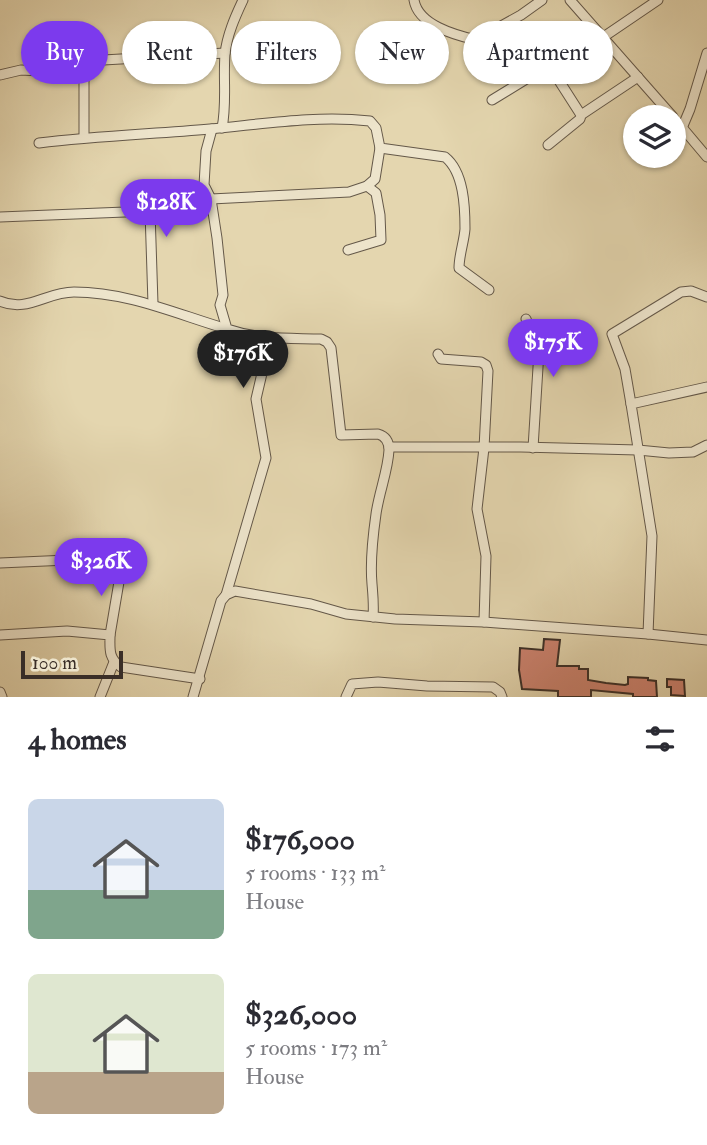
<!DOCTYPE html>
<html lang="en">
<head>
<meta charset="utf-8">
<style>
  body { margin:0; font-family:"IM FELL Double Pica",serif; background:#f7f7f7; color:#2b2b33; height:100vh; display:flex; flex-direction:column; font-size:26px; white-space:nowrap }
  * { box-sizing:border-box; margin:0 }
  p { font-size:23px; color:#7c7c81 }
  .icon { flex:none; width:38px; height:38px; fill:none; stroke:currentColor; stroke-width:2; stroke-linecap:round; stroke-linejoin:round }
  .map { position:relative; height:697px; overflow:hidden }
  .panel { display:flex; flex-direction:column; background:#fff; flex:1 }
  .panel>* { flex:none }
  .guide { position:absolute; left:21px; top:21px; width:665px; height:63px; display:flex; gap:14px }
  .controls { position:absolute; left:623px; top:105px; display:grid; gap:14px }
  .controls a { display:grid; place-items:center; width:63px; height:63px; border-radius:50%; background:#fff; box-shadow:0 2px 5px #0004; font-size:35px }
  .scale { position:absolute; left:21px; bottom:18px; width:102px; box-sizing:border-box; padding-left:7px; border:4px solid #3a2e27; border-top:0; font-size:19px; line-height:24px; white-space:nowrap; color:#3a2e27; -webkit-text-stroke:5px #ede4cb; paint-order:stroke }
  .price { position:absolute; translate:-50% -60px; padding:0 16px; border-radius:24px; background:#7c3aed; color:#fff; font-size:23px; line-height:46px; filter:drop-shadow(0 2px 4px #0008) }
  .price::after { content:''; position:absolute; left:50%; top:42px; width:21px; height:16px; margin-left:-10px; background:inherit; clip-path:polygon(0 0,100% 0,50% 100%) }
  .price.active { background:#222; color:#fff }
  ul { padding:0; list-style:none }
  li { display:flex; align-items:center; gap:21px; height:175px; padding:0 28px }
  li span { display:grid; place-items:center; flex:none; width:196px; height:140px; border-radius:10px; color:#555 }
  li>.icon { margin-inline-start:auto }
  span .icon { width:84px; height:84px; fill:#fffc; stroke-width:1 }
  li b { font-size:30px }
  h2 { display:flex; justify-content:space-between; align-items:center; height:84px; padding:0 28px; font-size:30px }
  .chip { padding:0 24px; border-radius:32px; background:#fff; box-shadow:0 2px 5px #0004; font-size:24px; line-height:63px }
  .chip.active { background:#7c3aed; color:#fff }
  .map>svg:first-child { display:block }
  .building { fill:#cc826f; stroke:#3a2e27; stroke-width:2 }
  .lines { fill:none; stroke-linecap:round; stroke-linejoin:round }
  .minor-casing { stroke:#645849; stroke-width:11 }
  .minor { stroke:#ede4cb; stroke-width:9 }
</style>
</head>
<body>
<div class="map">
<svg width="707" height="697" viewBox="0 0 707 697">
  <rect width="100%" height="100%" fill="#e4d6af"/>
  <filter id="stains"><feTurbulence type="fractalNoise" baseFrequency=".00286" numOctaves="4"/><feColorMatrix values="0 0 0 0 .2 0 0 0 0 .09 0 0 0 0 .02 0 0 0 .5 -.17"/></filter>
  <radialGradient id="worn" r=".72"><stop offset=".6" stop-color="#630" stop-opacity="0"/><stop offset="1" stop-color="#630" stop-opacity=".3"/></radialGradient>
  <!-- building -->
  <g class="building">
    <polygon points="544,639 560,640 557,666 579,666 579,669 588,669 588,680 606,683 625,685 628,684 628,677 648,678 648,680 656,681 657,697 633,697 633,694 591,690 591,697 558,697 558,691 522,689 519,670 520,648 543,650"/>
    <polygon points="667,679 684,680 685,696 671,695 671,687 667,687"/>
  </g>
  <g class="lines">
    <defs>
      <g id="minor">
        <path d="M414,0C418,25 455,35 476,40L521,15L542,0"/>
        <polyline points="570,0 673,117"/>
        <polyline points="505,25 545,67"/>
        <polyline points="0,75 21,70 59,72 76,69 81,72 83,77"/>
        <polyline points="492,100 549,65"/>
        <polyline points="581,115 638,77"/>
        <polyline points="680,125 707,157"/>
        <path d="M222,128C227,103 223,79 225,54C227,35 235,17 243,0"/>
        <polyline points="682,128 690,109 707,53"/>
        <path d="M212,129L206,151L204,185L211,199L217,238L223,295L220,305L227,329C260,340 287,338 321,339L327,342L331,348L341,435L378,434C385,436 389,441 389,450C388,471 379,492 376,514C373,535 370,562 372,584C373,596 374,605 373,617"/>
        <polyline points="84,137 84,66 86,61 225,53"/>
        <path d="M39,143C96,136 153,134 210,129C264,124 316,115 370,121L376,128L380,148L445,157C464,172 465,207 465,229C464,242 459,255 459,268L489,290"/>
        <polyline points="548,145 580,119 581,115 549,65 602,38 658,0"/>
        <polyline points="0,217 150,211"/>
        <polyline points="348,250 381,240 380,215 376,193 367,186"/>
        <path d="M0,301C27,313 46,292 74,292C128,292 176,314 227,329"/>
        <polyline points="153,304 150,211 211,199 349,192 367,186 375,179 380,148"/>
        <polyline points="526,319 539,351 533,448"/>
        <polyline points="438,354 441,359 481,362 486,365 488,371 484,448 477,509 486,556 484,622"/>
        <polyline points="631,404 625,369 612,334 681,292 691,291 707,297"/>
        <polyline points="389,447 521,447 638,450 669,453 693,452 707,445"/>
        <polyline points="0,563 113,558 119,560 121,570 110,635"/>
        <polyline points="226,595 266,458 256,399 270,339"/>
        <polyline points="648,634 652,536 631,404 707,387"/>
        <path d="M0,635L67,631L110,635C110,649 108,658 121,667L200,679"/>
        <polyline points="0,692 2,697"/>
        <polyline points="100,697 114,662"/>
        <polyline points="193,697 221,601 226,595 235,591 311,604 346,614 395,619 484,622 648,634 707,640"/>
        <polyline points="346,697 352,684 378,682 427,686 493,687 500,692 502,697"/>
      </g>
    </defs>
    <!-- minor casing -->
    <use href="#minor" class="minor-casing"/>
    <!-- minor -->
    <use href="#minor" class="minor"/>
  </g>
  <rect width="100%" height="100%" filter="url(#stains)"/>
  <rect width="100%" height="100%" fill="url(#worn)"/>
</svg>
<div class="controls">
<a><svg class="icon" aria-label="layers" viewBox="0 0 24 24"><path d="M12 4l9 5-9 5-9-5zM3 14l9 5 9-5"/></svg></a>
</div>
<div class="scale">100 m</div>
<b class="price" style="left:166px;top:239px">$128K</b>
<b class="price" style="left:553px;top:379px">$175K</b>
<b class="price active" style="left:243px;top:390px">$176K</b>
<b class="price" style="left:101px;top:598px">$326K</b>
<div class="guide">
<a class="chip active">Buy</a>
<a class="chip">Rent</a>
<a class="chip">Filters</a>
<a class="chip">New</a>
<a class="chip">Apartment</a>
</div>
</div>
<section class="panel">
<h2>4 homes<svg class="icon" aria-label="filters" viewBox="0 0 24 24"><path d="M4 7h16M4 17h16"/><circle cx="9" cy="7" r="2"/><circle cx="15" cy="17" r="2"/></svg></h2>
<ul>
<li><span style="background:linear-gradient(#c9d6e8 65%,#7fa58c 0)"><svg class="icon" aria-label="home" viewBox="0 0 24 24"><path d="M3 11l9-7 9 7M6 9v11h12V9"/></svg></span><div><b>$176,000</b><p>5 rooms · 133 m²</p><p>House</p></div></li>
<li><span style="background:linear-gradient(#dfe7d0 70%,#b9a48a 0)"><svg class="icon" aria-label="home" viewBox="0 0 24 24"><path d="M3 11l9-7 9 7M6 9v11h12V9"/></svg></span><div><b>$326,000</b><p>5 rooms · 173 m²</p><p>House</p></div></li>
</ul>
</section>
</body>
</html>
